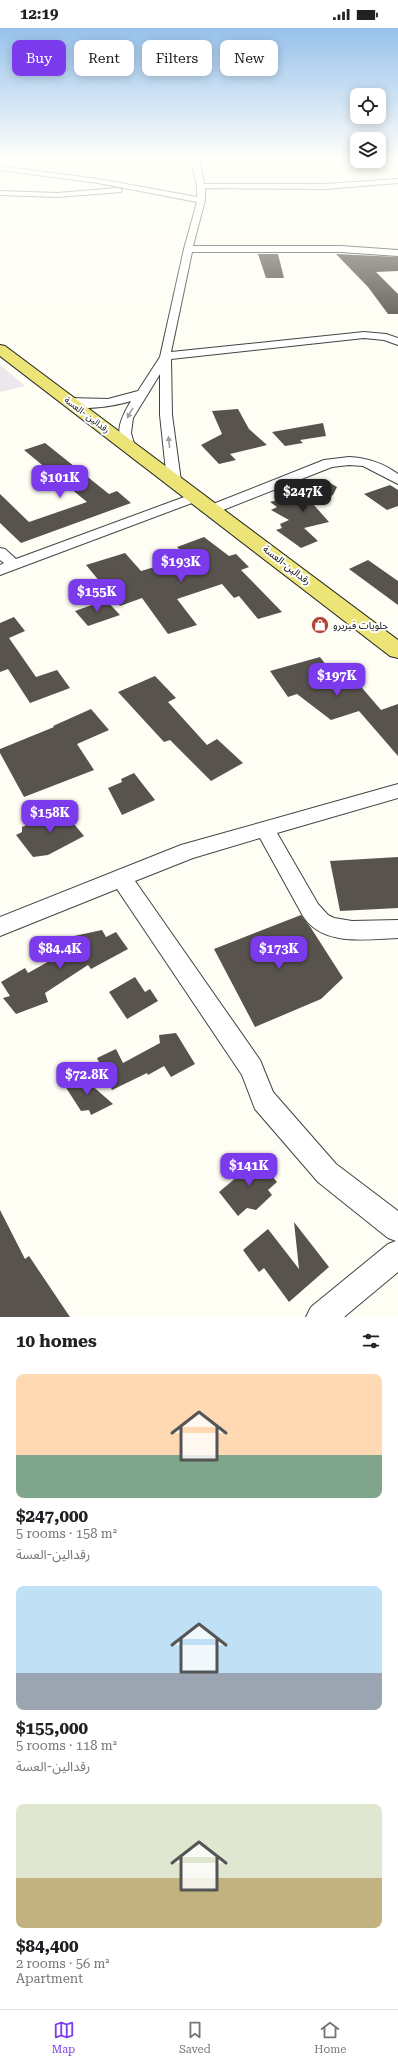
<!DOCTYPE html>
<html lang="en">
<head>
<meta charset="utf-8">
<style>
  body { margin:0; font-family:"Roboto Serif","Noto Sans Arabic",serif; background:#f6f6f6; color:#202124; height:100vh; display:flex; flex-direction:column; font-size:15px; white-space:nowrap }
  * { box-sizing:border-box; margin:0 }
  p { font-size:13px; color:#757577 }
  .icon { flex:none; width:22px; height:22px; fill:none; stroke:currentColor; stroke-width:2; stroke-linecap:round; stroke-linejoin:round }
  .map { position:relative; height:1289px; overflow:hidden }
  .drawer { display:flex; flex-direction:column; background:#fff; flex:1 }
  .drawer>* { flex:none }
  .top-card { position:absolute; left:12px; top:12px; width:374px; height:36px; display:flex; gap:8px }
  .controls { position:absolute; left:350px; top:60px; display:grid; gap:8px }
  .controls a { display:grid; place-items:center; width:36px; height:36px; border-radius:8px; background:#fff; box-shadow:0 2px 10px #0003; font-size:20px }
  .price { position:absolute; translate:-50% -34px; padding:0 9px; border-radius:8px; background:#7c3aed; color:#fff; font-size:13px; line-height:26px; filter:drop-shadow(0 1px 2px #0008) }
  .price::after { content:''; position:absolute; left:50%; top:24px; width:12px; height:9px; margin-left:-6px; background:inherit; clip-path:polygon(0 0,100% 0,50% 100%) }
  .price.current { background:#222; color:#fff }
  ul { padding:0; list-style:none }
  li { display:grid; align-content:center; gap:8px; height:212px; padding:0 16px }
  li span { display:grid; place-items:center; height:124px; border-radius:8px; color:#555 }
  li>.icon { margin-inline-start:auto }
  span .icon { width:72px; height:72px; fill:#fffc; stroke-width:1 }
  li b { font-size:17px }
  h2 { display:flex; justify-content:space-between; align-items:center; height:48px; padding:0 16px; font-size:17px }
  .pill { padding:0 14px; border-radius:8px; background:#fff; box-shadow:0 2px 10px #0003; font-size:14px; line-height:36px }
  .pill.current { background:#7c3aed; color:#fff }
  .status { display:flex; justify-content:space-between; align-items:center; height:28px; padding:0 20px; background:#fff; direction:ltr }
  .status svg { height:11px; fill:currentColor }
  .tabs { display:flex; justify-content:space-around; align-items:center; height:56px; border-top:1px solid #e0e0e0; background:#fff; font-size:11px; color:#757577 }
  .tabs a { display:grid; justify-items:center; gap:2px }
  .tabs .current { color:#7c3aed }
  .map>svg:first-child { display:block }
  .industrial { fill:#eee6ed }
  .building { fill:#58534d }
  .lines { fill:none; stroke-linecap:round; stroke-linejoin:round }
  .minor-casing { stroke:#434343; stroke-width:2 }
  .major-casing { stroke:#212121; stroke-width:2 }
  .minor { fill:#fff; fill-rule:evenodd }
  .major { fill:#ece476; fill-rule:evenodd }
  .oneway { fill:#9f9f9f }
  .labels { text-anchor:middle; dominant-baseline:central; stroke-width:4; stroke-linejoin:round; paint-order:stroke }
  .far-street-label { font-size:9px; fill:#101010; stroke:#fff }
  .street-label { font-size:10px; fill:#101010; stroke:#fff }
  .poi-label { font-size:10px; fill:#101010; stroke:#fff; text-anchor:start }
</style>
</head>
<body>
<div class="status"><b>12:19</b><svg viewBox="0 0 49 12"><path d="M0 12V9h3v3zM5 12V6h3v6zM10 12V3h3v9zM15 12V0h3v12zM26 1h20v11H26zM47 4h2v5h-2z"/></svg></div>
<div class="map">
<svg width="398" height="1289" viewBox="0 0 398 1289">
  <rect width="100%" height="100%" fill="#fefef4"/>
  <!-- industrial -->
  <polygon class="industrial" points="0,337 25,358 0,364"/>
  <!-- building -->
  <g class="building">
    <polygon points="258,226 278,226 284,250 266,250"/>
    <polygon points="336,226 398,229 398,243 376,244 398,266 398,286 388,286 368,259"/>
    <polygon points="238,381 249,401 267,417 230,426 236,432 219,436 201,417 222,406 212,383"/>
    <polygon points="323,395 326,408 300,412 303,415 285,418 272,404"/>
    <polygon points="45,415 109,466 117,463 131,475 21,515 0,495 0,466 29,494 87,474 24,422"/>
    <polygon points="327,453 337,459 333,467 313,476 329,494 304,500 318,513 301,520 276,502 282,500 280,496 289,492 271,482 277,479 270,474 294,467"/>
    <polygon points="390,457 398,462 398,478 387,482 364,466"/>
    <polygon points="204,509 229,528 236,526 249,539 241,542 282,584 258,591 239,568 234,570 222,556 177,571 197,597 168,606 142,570 120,578 86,537 125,525 141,543 188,529 177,519"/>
    <polygon points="368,532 398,553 398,577 349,541"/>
    <polygon points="106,572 120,587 88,598 75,583"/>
    <polygon points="14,589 25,603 9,610 36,649 57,642 70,660 30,675 8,641 0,644 0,595"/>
    <polygon points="320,629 343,659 357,654 381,682 398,676 398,728 359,683 331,692 297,666 288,669 270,643"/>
    <polygon points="155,648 176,670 168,674 207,717 217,711 243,735 211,753 170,712 164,714 118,664"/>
    <polygon points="91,681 109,702 77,716 94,742 24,769 0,725 0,721 54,699 53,698"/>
    <polygon points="134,745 155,772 122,787 108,760 122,754 121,751"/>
    <polygon points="64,780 76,794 74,796 84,808 48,827 33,829 16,807 22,804 22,799"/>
    <polygon points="398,829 398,880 340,883 330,833"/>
    <polygon points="301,887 311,900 343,950 321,971 255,999 214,921"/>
    <polygon points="102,902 106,909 116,904 128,921 91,941 88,937 45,965 48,974 16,986 3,970 10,968 1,954 25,940 28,945 80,916 74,908"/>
    <polygon points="135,949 145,964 150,961 158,973 127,991 109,964"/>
    <polygon points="176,1005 195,1036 171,1049 164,1038 148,1047 147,1045 112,1062 97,1030 116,1021 123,1035 160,1015 159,1007"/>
    <polygon points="81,1048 113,1076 91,1087 89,1082 81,1083 65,1058"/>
    <polygon points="254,1127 277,1154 268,1162 272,1167 256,1182 247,1180 238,1188 219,1164 244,1143 240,1139"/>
    <polygon points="0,1182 25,1231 29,1228 70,1289 0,1289"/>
    <polygon points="294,1194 329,1239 289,1274 264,1240 259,1244 243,1222 268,1201 299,1241"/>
  </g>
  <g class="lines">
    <defs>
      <g id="minor">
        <path d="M191,130H199L204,156H325L398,151V155L325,161L205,160V172L193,218H341L398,222V228L341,224H192L171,324L364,304L386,306L398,310V317L384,312L364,310L171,331L172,387L181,453L174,457L167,453L160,387V346L133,390L131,405L135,419L133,422H125C113,405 122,388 131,373C119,377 72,386 64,374L70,370L108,371L138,363L160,329L184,221L197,174L98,155L0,142V138L98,151L197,169V158Z"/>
        <polygon points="118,160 122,162 121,164 57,169 0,167 0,163 57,165"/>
        <path d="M349,429C368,430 383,435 398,446V456L363,438L349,437L332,439L218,484H208L206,481L208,478L324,432Z"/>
        <polygon points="195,465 200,466 202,469 200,472 0,547 0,537 4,535 0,532 0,520 5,521 16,531"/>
        <path d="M398,756V770L277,805L318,876L328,887L334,890L352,893L398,892V910C367,911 323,919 303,888L260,810L193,830L135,853L260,1032L273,1064L336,1136L398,1183V1244L344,1289H306L311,1279L388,1216L396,1213L388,1210L318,1154L255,1081L242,1047L117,861L0,908V889L181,817Z"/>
      </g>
      <polygon id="major" points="0,317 5,318 398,612 398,630 390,628 0,328"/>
    </defs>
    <!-- minor casing -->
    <use href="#minor" class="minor-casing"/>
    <!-- major casing -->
    <use href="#major" class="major-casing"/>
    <!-- minor -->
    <use href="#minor" class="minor"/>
    <!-- major -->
    <use href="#major" class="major"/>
  </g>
  <!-- one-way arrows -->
  <defs><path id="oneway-solid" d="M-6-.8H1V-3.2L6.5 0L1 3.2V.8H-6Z"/></defs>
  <g class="oneway">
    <use href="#oneway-solid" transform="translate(130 385) rotate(120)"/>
    <use href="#oneway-solid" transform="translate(169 414) rotate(-96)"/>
  </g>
  <!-- sky -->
  <linearGradient id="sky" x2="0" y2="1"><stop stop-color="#97c1ec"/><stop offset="0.42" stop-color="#fffffa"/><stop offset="1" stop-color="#fffffa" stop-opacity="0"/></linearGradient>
  <rect width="398" height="311" fill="url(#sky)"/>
  <!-- icons -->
  <defs>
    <symbol id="shop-disc" viewBox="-11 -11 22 22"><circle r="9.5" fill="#b44434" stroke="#fff"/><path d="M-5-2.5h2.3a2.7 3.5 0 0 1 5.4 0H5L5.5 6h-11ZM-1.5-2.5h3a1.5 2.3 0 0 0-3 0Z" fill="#fff"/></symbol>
  </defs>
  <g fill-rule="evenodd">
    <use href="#shop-disc" x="310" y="587" width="20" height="20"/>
  </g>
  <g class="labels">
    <!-- far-street labels -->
    <g class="far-street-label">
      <text transform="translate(87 387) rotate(37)">رقدالين -العسة</text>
    </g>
    <!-- street labels -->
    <g class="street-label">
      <text transform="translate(287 537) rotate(38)">رقدالين-العسة</text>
    </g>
    <!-- poi labels -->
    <g class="poi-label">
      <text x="333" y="597">حلويات فيريرو</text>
    </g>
  </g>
</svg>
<div class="controls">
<a><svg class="icon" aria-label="locate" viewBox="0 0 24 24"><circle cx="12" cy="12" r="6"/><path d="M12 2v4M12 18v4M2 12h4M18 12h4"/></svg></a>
<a><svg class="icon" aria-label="layers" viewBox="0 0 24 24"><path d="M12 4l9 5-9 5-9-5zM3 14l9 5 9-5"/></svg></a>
</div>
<b class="price" style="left:60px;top:471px">$101K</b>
<b class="price current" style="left:303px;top:485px">$247K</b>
<b class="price" style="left:181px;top:555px">$193K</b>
<b class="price" style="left:97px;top:585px">$155K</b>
<b class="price" style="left:337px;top:669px">$197K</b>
<b class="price" style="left:50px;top:806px">$158K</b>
<b class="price" style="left:60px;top:942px">$84.4K</b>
<b class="price" style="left:279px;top:942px">$173K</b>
<b class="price" style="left:87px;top:1068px">$72.8K</b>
<b class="price" style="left:249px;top:1159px">$141K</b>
<div class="top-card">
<a class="pill current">Buy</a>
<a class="pill">Rent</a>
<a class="pill">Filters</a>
<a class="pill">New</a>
</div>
</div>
<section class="drawer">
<h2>10 homes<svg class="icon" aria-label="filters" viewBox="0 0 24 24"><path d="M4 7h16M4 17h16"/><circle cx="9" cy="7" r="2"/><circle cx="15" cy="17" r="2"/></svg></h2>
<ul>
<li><span style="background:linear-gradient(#ffd9b3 65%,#7fa58c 0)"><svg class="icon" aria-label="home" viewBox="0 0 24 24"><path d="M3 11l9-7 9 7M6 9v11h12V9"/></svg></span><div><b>$247,000</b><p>5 rooms · 158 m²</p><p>رقدالين-العسة</p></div></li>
<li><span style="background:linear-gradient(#bfe0f5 70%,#9aa5b1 0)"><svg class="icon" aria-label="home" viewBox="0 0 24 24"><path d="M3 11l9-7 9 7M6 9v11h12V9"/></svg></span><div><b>$155,000</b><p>5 rooms · 118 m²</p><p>رقدالين-العسة</p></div></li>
<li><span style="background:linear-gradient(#dfe7d0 60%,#c2b280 0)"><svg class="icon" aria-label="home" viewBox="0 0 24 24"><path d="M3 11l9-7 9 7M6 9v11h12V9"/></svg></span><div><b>$84,400</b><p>2 rooms · 56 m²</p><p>Apartment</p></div></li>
</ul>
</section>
<nav class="tabs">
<a class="current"><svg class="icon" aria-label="map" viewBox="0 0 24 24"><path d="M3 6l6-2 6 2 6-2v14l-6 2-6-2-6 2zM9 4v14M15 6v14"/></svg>Map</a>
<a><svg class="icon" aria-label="saved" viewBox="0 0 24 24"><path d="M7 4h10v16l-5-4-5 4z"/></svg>Saved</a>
<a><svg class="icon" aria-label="home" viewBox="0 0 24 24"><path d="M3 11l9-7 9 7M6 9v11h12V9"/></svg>Home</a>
</nav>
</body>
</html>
